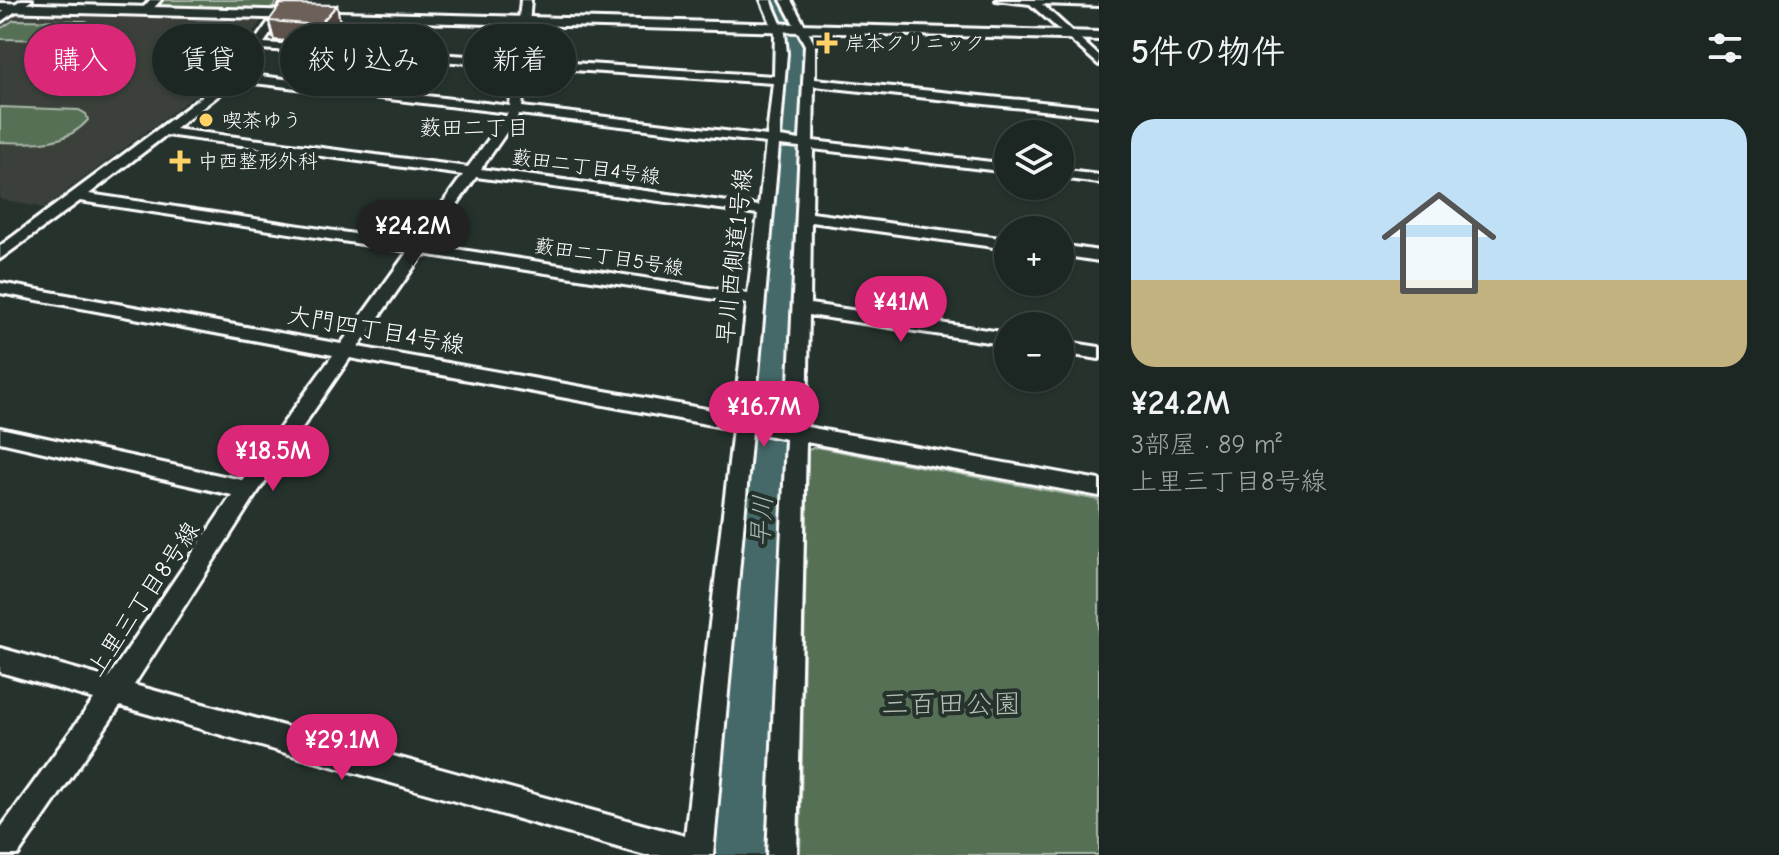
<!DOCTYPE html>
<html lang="ja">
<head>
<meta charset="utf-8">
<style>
  body { margin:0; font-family:"Comic Neue","Klee One",sans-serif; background:#252e2a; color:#f1f3f6; height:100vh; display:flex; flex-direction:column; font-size:30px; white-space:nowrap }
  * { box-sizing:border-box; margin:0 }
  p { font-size:26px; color:#a0a5a5 }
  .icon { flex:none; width:44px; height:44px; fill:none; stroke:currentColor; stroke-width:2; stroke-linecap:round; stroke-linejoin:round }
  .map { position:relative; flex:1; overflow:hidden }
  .drawer { display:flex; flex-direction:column; background:#1c2622; width:680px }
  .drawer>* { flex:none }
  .banner { position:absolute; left:24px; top:24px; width:760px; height:72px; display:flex; gap:16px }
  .fabs { position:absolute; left:994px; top:120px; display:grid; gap:16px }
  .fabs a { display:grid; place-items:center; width:80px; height:80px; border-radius:50%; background:#1c2622; box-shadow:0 2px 6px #0004,0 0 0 2px #3a4340; font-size:40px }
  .price { position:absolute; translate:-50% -68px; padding:0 18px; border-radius:28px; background:#db2777; color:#fff; font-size:26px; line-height:52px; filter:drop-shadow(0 2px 4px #0008) }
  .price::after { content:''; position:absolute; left:50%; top:48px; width:24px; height:18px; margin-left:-12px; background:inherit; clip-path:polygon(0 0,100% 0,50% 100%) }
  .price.on { background:#222; color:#fff }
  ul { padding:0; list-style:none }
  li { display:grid; align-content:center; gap:16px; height:424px; padding:0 32px }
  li+li { border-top:2px solid #3a4340 }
  li span { display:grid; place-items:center; height:248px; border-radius:24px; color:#555 }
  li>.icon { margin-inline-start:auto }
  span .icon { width:144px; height:144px; fill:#fffc; stroke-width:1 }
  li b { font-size:34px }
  h2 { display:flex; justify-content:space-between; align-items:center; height:96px; padding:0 32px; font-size:34px }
  .pill { padding:0 28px; border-radius:36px; background:#1c2622; box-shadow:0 2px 6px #0004,0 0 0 2px #3a4340; font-size:28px; line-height:72px }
  .pill.on { background:#db2777; color:#fff }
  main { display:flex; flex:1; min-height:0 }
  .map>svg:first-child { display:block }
  .built { fill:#3b403a }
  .green { fill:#567056; stroke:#aab8aa; stroke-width:2 }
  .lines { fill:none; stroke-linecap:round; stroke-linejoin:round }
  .river { fill:#446969; fill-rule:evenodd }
  .minor-casing { stroke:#fff; stroke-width:6 }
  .tertiary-casing { stroke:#fff; stroke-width:6 }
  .minor { fill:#26332d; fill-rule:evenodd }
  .tertiary { fill:#26332d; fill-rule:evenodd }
  .wall { fill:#5d534c; stroke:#fff; stroke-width:2 }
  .shaded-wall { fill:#4c433e; stroke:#fff; stroke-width:2 }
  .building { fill:#6c6058; stroke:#fff; stroke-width:2 }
  .poi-dot { fill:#ffd166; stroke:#26332d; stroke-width:3 }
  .labels { text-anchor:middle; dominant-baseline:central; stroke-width:8; stroke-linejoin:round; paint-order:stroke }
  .far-poi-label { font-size:20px; fill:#fff; stroke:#26332d; text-anchor:start }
  .far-street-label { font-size:20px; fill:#fff; stroke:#26332d }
  .far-neighbourhood-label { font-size:22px; fill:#fff; stroke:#26332d }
  .street-label { font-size:24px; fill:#fff; stroke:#26332d }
  .water-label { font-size:26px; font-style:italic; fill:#abbcbc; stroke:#26332d }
  .near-park-label { font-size:28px; fill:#b3bfb3; stroke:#26332d }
</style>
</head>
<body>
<main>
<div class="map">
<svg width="1099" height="855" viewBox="0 0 1099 855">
  <rect width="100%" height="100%" fill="#26332d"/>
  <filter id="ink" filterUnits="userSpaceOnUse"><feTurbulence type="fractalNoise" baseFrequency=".0125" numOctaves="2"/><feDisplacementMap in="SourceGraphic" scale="16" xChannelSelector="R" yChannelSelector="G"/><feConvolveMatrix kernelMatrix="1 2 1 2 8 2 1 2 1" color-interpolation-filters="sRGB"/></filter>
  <g filter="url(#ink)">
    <!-- built -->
    <polygon class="built" points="23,11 264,17 221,76 44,208 0,199 0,25"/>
    <!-- green -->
    <g class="green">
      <polygon points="162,0 278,0 272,9 264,11 155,7"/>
      <polygon points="14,20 85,21 59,40 0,39 0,29"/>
      <polygon points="196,22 225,22 209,42 178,42"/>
      <path d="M0,107L79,110L86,114L88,120C64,147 33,143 0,142Z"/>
      <polygon points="816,447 1099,500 1099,855 800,855 808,450"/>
    </g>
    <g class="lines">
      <!-- river -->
      <polygon class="river" points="765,0 787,0 805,34 808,51 771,855 705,855 784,51 781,34"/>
      <defs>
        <g id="minor">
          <polygon points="21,0 32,0 0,22 0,14"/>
          <polygon points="150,0 161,0 149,13 141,13 140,11"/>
          <path d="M284,0H294L264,43L515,59L521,0H531L526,60L774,76L775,33L761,0H771L785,33L787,53L780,137L800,140L805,45L781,0H791L815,45V79L1099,108V116L814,86L813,141L1008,164V172L813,149L812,213L1008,239V249L811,222L810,304L1008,333V345L809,315L807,427L1099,480V496L806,442L797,855H767L786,439L752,432L713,855H645L120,706L18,855H0V829L94,699L0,672V648L108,678L232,495L0,442V428L242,480L333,355L0,293V283L341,344L408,251L80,201L0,259V246L231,75ZM260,49L514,66L510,106L243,74ZM526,67L773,83L767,136L522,107ZM237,81L508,113L468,167L175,129ZM519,114L766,143L759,206L481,169ZM166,135L463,175L414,243L89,194ZM779,145L800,147L787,424L754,418ZM476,177L758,214L748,294L429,245ZM423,254L747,304L734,414L358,347ZM350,358L733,429L685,836L134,685L255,496Z"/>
          <polygon points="996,0 1099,0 1099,6 1042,4 1099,56 1099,65 1030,4"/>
          <polygon points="1060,170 1099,175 1099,183 1060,178"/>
          <polygon points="1060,245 1099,251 1099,261 1060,255"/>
          <polygon points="1060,341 1099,347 1099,359 1060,353"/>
        </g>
        <polygon id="tertiary" points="0,3 1099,32 1099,40 0,11"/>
      </defs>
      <!-- minor casing -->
      <use href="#minor" class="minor-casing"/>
      <!-- tertiary casing -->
      <use href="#tertiary" class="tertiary-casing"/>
      <!-- minor -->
      <use href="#minor" class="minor"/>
      <!-- tertiary -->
      <use href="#tertiary" class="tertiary"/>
    </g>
    <!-- wall -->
    <polygon class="wall" points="337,5 340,23 323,44 274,40 269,21"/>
    <!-- shaded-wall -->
    <polygon class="shaded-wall" points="337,5 340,23 323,44 319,25"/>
    <!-- building -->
    <polygon class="building" points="281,4 337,5 319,25 269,21"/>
  </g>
  <!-- markers -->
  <g class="poi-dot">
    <path d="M823 31h8v8h8v8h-8v8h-8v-8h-8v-8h8z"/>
    <circle cx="206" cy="120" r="8"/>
    <path d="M176 149h8v8h8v8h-8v8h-8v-8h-8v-8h8z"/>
  </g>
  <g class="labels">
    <!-- far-poi labels -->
    <g class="far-poi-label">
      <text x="845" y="43">岸本クリニック</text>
      <text x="222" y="120">喫茶ゆう</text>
      <text x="198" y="161">中西整形外科</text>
    </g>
    <!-- far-street labels -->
    <g class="far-street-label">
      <text transform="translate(586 167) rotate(8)">藪田二丁目4号線</text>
      <text transform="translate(609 257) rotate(9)">藪田二丁目5号線</text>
    </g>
    <!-- far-neighbourhood labels -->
    <g class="far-neighbourhood-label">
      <text x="474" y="128">薮田二丁目</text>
    </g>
    <!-- street labels -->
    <g class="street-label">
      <text transform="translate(734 256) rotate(-84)">早川西側道1号線</text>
      <text transform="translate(376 330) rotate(10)">大門四丁目4号線</text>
      <text transform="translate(143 599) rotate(-56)">上里三丁目8号線</text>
    </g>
    <!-- water labels -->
    <g class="water-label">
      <text transform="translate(762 521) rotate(-86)">早川</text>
    </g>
    <!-- near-park labels -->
    <g class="near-park-label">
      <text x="951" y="704">三百田公園</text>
    </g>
  </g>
</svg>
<div class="fabs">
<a><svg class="icon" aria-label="layers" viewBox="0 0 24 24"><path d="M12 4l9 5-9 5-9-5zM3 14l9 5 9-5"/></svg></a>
<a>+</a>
<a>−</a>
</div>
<b class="price on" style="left:413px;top:268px">¥24.2M</b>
<b class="price" style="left:901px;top:344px">¥41M</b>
<b class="price" style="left:764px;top:449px">¥16.7M</b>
<b class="price" style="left:273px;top:493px">¥18.5M</b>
<b class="price" style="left:342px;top:782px">¥29.1M</b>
<div class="banner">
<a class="pill on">購入</a>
<a class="pill">賃貸</a>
<a class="pill">絞り込み</a>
<a class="pill">新着</a>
</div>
</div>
<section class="drawer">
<h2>5件の物件<svg class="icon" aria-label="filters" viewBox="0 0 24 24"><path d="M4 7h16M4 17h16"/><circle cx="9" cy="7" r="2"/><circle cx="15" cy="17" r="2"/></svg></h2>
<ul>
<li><span style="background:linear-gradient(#bfe0f5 65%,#c2b280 0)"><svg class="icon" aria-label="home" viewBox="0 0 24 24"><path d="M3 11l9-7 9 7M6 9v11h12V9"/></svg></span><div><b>¥24.2M</b><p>3部屋 · 89 m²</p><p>上里三丁目8号線</p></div></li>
</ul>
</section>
</main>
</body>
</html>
